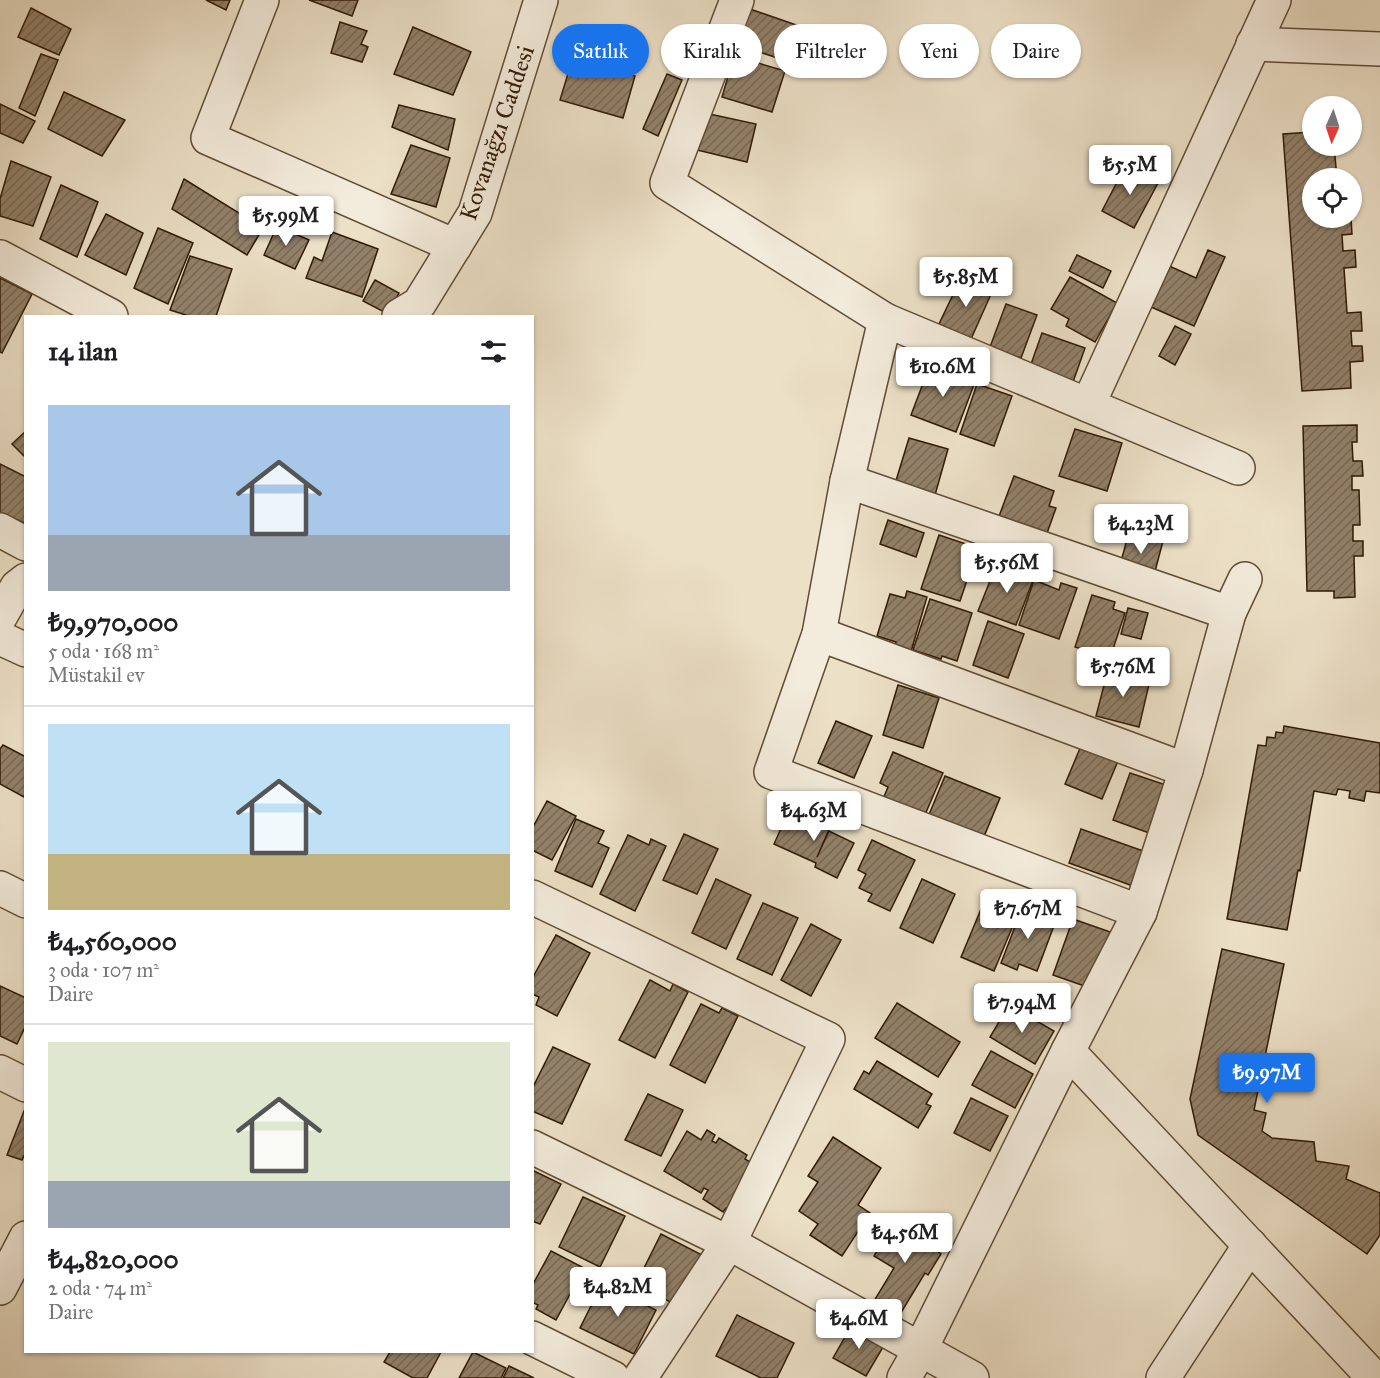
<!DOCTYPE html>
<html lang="tr">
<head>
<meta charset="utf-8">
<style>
  body { margin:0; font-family:"IM FELL Great Primer",serif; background:#f2f2f2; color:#202124; height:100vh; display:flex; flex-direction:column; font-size:22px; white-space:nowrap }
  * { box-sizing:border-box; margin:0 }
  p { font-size:20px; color:#757577 }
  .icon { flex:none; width:33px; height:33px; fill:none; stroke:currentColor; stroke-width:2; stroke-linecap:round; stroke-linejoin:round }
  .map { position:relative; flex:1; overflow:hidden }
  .drawer { position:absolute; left:24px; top:315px; width:510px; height:1038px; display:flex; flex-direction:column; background:#fff; border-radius:0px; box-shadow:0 2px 4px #0004 }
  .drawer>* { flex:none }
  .banner { position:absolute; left:552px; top:24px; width:570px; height:54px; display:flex; gap:12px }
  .needle { width:39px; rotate:183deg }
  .tools { position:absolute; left:1302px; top:96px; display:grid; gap:12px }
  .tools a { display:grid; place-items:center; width:60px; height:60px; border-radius:50%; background:#fff; box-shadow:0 2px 4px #0004; font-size:30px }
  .price { position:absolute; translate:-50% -51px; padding:0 14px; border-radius:6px; background:#fff; color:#222; font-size:20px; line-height:39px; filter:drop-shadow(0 2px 3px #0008) }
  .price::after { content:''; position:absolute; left:50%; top:36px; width:18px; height:14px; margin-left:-9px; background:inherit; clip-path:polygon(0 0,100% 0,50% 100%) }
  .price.on { background:#1a73e8; color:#fff }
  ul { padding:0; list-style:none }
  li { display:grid; align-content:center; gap:12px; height:318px; padding:0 24px }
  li+li { border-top:2px solid #e0e0e0 }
  li span { display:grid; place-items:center; height:186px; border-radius:0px; color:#555 }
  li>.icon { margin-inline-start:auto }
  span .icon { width:108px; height:108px; fill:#fffc; stroke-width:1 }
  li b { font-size:26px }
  h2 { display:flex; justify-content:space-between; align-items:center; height:72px; padding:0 24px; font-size:26px }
  .pill { padding:0 21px; border-radius:27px; background:#fff; box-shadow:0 2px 4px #0004; font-size:21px; line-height:54px }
  .pill.on { background:#1a73e8; color:#fff }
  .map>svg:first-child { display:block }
  .building { fill:url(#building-hatch); stroke:#311b06; stroke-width:1.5 }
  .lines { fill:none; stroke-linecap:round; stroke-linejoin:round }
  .minor-casing { stroke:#604c36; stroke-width:36 }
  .minor { stroke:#f3ebdb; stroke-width:33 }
  .labels { text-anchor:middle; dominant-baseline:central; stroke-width:4.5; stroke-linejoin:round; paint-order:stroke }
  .street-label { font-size:24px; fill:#311b06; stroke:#f3ebdb }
</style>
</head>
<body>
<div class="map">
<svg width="1380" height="1378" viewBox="0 0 1380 1378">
  <defs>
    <pattern id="building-hatch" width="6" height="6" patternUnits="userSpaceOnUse" patternTransform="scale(1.5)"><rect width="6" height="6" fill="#92816a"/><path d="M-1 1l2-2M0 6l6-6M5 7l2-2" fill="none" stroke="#786955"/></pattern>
  </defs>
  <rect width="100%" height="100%" fill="#ece0c7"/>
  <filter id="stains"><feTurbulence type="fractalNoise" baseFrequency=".00333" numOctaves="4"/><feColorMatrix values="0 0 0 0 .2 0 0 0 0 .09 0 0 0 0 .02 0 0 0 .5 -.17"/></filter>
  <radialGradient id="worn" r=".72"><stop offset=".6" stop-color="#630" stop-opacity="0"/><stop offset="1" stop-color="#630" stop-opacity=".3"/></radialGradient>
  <!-- building -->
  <g class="building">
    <polygon points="206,0 230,0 226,10"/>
    <polygon points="309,0 358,0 352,16"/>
    <polygon points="31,8 71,29 59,55 18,37"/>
    <polygon points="750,9 802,27 790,62 738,45"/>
    <polygon points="340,22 367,31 361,44 368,47 362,62 331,53"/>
    <polygon points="413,27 471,52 453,95 394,74"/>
    <polygon points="41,54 58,60 35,116 19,108"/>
    <polygon points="734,56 785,71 772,112 722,97"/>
    <polygon points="573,57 635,76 623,118 560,100"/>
    <polygon points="667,74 682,80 658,136 643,129"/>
    <polygon points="64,92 125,120 102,156 48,129"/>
    <polygon points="0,104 35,121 23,143 0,133"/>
    <polygon points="399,105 455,119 448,150 392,127"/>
    <polygon points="705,113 756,124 747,162 697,150"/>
    <polygon points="1312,132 1312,146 1334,146 1337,178 1312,178 1312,218 1351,218 1352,234 1342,235 1343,251 1355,250 1356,267 1344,268 1347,313 1361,312 1362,331 1351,331 1352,346 1362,346 1363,361 1350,362 1351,388 1302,391 1283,134"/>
    <polygon points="411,145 450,158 436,207 391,194"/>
    <polygon points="11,161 51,177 33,226 0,216 0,199"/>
    <polygon points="1127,163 1159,181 1134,228 1102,211"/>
    <polygon points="184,179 263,228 247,255 172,209"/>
    <polygon points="61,185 98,202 77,257 40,239"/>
    <polygon points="106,214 143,233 126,275 85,255"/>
    <polygon points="277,226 309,240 295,269 264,255"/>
    <polygon points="158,228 193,243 168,304 134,288"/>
    <polygon points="332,232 378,249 362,297 306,278 314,257 322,261"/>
    <polygon points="1208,250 1225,257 1194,326 1149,306 1167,265 1196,278"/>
    <polygon points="1077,255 1111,271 1103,288 1069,271"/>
    <polygon points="190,256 232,269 216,316 189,316 170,310"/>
    <polygon points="1070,277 1117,303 1095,342 1066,326 1069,319 1051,309"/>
    <polygon points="0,278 32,294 2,353 0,352"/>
    <polygon points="961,278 992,292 971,339 939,324"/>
    <polygon points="375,280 399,293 388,314 363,301"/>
    <polygon points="1006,304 1037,315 1021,358 990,347"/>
    <polygon points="1175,326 1191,334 1175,365 1159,356"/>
    <polygon points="1042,333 1085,348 1073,382 1030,367"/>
    <polygon points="930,365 975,382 956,432 911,415"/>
    <polygon points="977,384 1012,396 994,446 960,434"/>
    <polygon points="1357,425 1357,442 1352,442 1353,461 1362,461 1363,476 1352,476 1352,490 1359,490 1360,525 1353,525 1353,541 1363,541 1363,556 1354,556 1355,597 1334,598 1334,591 1307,591 1303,426"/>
    <polygon points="1075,429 1122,443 1107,491 1059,476"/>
    <polygon points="26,431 26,458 12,444"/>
    <polygon points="909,438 948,449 935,495 895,484"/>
    <polygon points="0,464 26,477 25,523 0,513"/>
    <polygon points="1014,476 1054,491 1049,506 1056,508 1046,536 998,519"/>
    <polygon points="888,520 924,533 916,557 880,544"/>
    <polygon points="1129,532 1163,541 1153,579 1119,569"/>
    <polygon points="939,535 978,548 960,601 921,589"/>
    <polygon points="996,566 1011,572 1013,567 1035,575 1016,625 978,611"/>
    <polygon points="1034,580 1059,590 1061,583 1077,588 1059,639 1019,625"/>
    <polygon points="907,591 927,597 910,655 894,650 896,642 877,636 890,594 905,598"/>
    <polygon points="1092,595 1115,602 1113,609 1125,613 1110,658 1075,647"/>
    <polygon points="930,599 972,613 957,661 942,656 941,659 913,650"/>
    <polygon points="1128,608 1148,613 1141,639 1121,634"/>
    <polygon points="988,621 1024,634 1008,678 973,665"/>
    <polygon points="1108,670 1150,680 1139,727 1096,716"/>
    <polygon points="898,685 939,698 923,748 883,735"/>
    <polygon points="836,721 872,736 854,778 818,763"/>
    <polygon points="1284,726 1380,743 1380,793 1366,791 1364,801 1349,798 1350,791 1338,789 1336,795 1314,791 1300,871 1298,870 1287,930 1227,919 1258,745 1266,746 1267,737 1275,738 1276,732 1283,733"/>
    <polygon points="3,745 26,757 26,794 24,797 0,784 0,749"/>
    <polygon points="1081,746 1118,761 1102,799 1065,784"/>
    <polygon points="893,752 943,773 924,817 883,799 888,787 880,783"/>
    <polygon points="1130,773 1169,786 1152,834 1113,820"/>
    <polygon points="945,776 1000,798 983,839 928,817"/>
    <polygon points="547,801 576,816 552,860 532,850 532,829"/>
    <polygon points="791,806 831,825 817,857 829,831 854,843 837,878 815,867 816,863 774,844"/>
    <polygon points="576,819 604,831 598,843 609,848 592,887 555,871"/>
    <polygon points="1081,829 1146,852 1133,886 1069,863"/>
    <polygon points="684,834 718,849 697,894 663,880"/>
    <polygon points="628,835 649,845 651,839 666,846 635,911 600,894"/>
    <polygon points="872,840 915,860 890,911 868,901 872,894 859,888 866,874 858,870"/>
    <polygon points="716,879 751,895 726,949 692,933"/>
    <polygon points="922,879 955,894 933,943 900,928"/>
    <polygon points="984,902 1017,916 994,971 961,957"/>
    <polygon points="763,903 798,918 772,975 737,959"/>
    <polygon points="1024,903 1039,908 1036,916 1055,923 1037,971 1019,964 1017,970 1001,963"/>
    <polygon points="1073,919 1113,933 1093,989 1053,975"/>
    <polygon points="811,924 841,940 811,996 781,980"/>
    <polygon points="556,935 590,953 557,1016 536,1005 539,997 532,994 532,979"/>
    <polygon points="1222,949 1284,964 1254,1110 1266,1113 1262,1131 1272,1138 1314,1142 1316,1161 1349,1166 1346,1179 1380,1193 1380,1235 1367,1254 1198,1135 1190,1099"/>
    <polygon points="650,980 670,991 673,984 688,992 655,1058 619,1040"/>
    <polygon points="0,986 26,998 26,1025 17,1044 0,1036"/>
    <polygon points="897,1003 960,1042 938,1077 875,1038"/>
    <polygon points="701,1004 719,1013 722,1008 738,1016 705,1083 670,1065"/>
    <polygon points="1009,1005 1054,1031 1035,1064 990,1037"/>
    <polygon points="553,1047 590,1064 562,1124 532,1111 532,1089"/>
    <polygon points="991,1051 1033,1074 1015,1108 972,1085"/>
    <polygon points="877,1061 932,1094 926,1104 931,1106 918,1128 854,1089 864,1071 869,1074"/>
    <polygon points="648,1094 683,1110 661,1156 625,1140"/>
    <polygon points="971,1098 1008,1116 990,1151 954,1133"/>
    <polygon points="24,1111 26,1112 26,1157 24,1156 22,1160 7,1155"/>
    <polygon points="707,1130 715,1135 712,1141 716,1143 719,1138 747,1155 745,1159 763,1170 736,1214 726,1208 723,1212 703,1199 708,1190 704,1188 701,1193 664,1171 687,1131 701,1140"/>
    <polygon points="833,1137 881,1168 858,1205 870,1213 842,1256 810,1235 818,1224 799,1211 818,1182 808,1176"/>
    <polygon points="532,1170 561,1184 540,1224 532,1221"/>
    <polygon points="583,1197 625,1216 600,1267 559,1247"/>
    <polygon points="897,1218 941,1245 937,1251 941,1254 928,1275 925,1273 899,1316 874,1301 894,1268 874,1256"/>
    <polygon points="661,1234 702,1255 676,1305 636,1284"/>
    <polygon points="551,1251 584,1268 556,1320 536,1309 538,1305 532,1302 532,1286"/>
    <polygon points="599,1282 656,1310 634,1354 580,1328 594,1300 591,1299"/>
    <polygon points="737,1315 794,1343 777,1378 761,1378 716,1356"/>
    <polygon points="853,1323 886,1342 866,1376 833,1358"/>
    <polygon points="390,1352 441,1352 427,1378 413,1378 384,1362"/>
    <polygon points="473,1352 506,1368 501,1378 459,1378"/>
    <polygon points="509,1366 534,1378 503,1378"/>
  </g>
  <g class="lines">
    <defs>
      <g id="minor">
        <polyline points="262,0 208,138 455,246"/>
        <polyline points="737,0 667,183 885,320 847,481 819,634 771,772 1140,912"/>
        <polyline points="1253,44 1380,49"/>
        <polyline points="0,257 111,316"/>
        <polyline points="399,316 419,304 475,213 541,0"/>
        <polyline points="885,320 1238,468"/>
        <polyline points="1088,405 1274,0"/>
        <polyline points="847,481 1229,613"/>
        <polyline points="0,530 26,544"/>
        <polyline points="0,617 17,587 26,580"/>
        <polyline points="819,634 1186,770"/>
        <polyline points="0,638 26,650"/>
        <polyline points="0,888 26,901"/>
        <polyline points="532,897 828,1039 729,1243 640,1378"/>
        <polyline points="1068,1051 1374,1378"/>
        <polyline points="0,1072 26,1085"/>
        <polyline points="532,1147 729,1243 972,1378"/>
        <polyline points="0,1288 26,1238"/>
        <polyline points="532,1338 613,1378"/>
        <polyline points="904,1378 920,1350 1068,1051 1140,912 1186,770 1229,613 1245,579"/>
        <polyline points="1163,1378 1250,1245"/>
      </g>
    </defs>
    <!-- minor casing -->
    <use href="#minor" class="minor-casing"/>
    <!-- minor -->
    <use href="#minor" class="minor"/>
  </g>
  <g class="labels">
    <!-- street labels -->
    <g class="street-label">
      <text transform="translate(497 133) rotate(-71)">Kovanağzı Caddesi</text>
    </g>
  </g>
  <rect width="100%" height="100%" filter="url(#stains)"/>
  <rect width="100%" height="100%" fill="url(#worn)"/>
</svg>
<div class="tools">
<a><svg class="needle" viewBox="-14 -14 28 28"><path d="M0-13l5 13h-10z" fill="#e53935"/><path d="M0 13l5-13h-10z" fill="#757577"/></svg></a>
<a><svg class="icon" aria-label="locate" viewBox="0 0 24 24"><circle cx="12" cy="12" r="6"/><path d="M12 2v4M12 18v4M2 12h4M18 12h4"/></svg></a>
</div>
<b class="price" style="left:1130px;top:196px">₺5.5M</b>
<b class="price" style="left:286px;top:247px">₺5.99M</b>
<b class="price" style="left:966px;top:308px">₺5.85M</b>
<b class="price" style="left:943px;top:398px">₺10.6M</b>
<b class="price" style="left:1141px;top:555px">₺4.23M</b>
<b class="price" style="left:1007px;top:594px">₺5.56M</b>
<b class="price" style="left:1123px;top:698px">₺5.76M</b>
<b class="price" style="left:814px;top:842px">₺4.63M</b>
<b class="price" style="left:1028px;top:940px">₺7.67M</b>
<b class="price" style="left:1022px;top:1034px">₺7.94M</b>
<b class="price on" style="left:1267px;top:1104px">₺9.97M</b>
<b class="price" style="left:905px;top:1264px">₺4.56M</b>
<b class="price" style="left:618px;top:1318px">₺4.82M</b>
<b class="price" style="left:859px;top:1350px">₺4.6M</b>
<div class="banner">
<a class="pill on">Satılık</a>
<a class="pill">Kiralık</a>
<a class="pill">Filtreler</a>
<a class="pill">Yeni</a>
<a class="pill">Daire</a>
</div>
<section class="drawer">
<h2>14 ilan<svg class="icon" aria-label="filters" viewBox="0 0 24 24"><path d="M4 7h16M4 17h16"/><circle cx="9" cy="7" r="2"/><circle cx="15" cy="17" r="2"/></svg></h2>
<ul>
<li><span style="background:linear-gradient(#a9c7e8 70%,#9aa5b1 0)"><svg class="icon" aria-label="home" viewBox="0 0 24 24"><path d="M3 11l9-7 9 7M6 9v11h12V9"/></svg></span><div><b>₺9,970,000</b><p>5 oda · 168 m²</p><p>Müstakil ev</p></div></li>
<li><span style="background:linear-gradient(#bfe0f5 70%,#c2b280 0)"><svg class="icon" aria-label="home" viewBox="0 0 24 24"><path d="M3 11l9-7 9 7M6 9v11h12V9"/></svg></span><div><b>₺4,560,000</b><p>3 oda · 107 m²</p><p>Daire</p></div></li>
<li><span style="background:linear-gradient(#dfe7d0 75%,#9aa5b1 0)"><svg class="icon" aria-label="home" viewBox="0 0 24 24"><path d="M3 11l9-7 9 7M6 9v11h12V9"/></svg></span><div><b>₺4,820,000</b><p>2 oda · 74 m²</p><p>Daire</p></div></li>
</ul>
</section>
</div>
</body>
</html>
